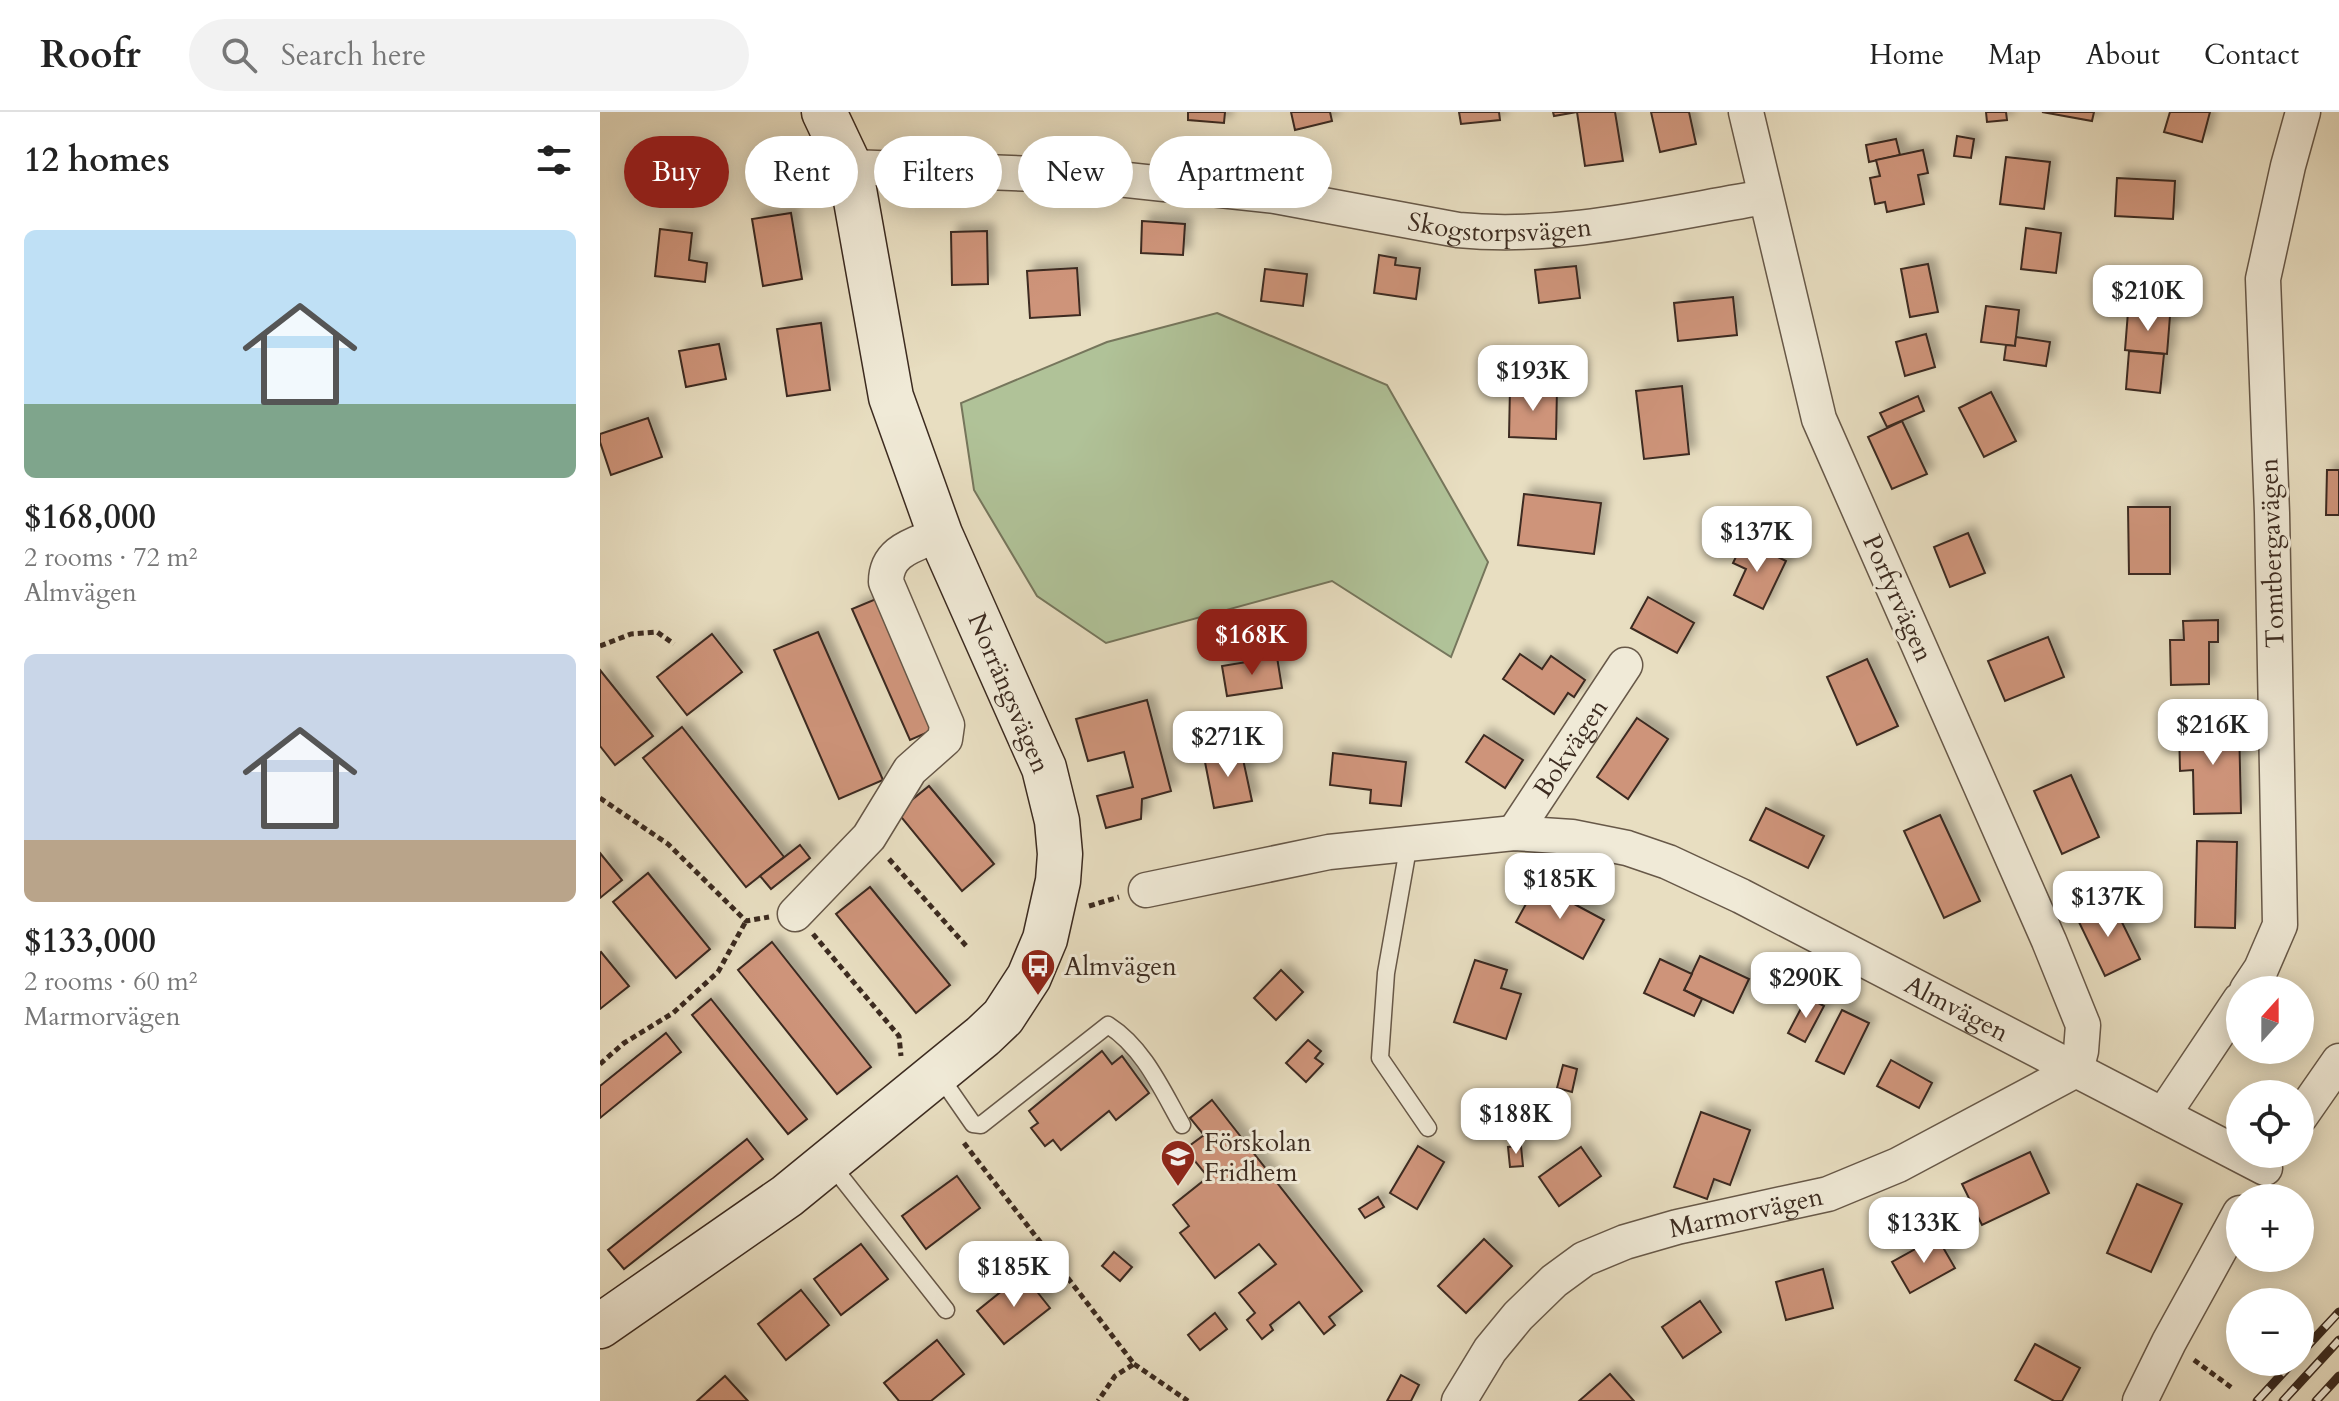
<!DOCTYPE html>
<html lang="en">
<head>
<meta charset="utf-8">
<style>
  body { margin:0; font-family:Cardo,serif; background:#f2f2f2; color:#222; height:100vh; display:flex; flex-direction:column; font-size:30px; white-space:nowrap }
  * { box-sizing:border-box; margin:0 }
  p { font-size:26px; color:#767676 }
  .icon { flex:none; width:44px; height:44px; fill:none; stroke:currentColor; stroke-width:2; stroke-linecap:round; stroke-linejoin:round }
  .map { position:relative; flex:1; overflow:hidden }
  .sheet { display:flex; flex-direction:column; background:#fff; width:600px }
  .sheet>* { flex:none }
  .top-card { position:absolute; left:24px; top:24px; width:760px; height:72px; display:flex; gap:16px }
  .needle { width:52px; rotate:21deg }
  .buttons { position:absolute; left:1626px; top:864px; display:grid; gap:16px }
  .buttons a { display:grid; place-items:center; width:88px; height:88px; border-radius:50%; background:#fff; box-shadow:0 4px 20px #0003; font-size:40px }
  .price { position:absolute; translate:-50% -68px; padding:0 18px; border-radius:16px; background:#fff; color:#222; font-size:26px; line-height:52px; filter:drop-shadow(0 2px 4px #0008) }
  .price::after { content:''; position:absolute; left:50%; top:48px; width:24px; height:18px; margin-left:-12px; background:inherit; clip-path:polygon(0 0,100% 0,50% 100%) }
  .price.active { background:#8f2418; color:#fff }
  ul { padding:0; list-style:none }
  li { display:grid; align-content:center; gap:16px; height:424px; padding:0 24px }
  li span { display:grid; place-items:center; height:248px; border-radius:12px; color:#555 }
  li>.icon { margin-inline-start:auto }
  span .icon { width:144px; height:144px; fill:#fffc; stroke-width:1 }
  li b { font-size:34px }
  h2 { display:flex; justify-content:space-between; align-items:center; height:96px; padding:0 24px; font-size:34px }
  .pill { padding:0 28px; border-radius:36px; background:#fff; box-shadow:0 4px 20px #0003; font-size:28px; line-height:72px }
  .pill.active { background:#8f2418; color:#fff }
  header { display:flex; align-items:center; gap:48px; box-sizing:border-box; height:112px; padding:0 40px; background:#fff; border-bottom:2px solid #e0e0e0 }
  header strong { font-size:38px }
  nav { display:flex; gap:44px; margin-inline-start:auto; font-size:28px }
  .search { width:560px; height:72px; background:#f2f2f2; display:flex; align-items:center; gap:20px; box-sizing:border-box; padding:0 28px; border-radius:44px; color:#767676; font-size:30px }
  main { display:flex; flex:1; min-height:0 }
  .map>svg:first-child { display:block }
  .green { fill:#b0c298; stroke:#76765c; stroke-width:2 }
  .building { fill:#ce947a; stroke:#3c2b20; stroke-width:2; filter:url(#shadow) }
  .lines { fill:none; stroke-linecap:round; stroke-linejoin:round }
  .lane-casing { stroke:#675848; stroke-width:19 }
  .street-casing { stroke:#675848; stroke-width:37 }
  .secondary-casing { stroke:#3c2b20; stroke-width:47 }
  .path { stroke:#3c2b20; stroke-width:5; stroke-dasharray:6 4; stroke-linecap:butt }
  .lane { stroke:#f0ead7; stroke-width:16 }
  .street { stroke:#f0ead7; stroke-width:34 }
  .secondary { stroke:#f0ead7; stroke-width:44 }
  .rail-casing { stroke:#3c2b20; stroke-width:9 }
  .rail { stroke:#f0ead7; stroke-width:6; stroke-dasharray:18; stroke-linecap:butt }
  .labels { text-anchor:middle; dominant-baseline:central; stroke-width:6; stroke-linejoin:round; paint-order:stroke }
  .street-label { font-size:26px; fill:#3c2b20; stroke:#f0ead7 }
  .poi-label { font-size:26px; fill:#3c2b20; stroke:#f0ead7; text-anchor:start }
</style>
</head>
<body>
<header>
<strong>Roofr</strong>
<div class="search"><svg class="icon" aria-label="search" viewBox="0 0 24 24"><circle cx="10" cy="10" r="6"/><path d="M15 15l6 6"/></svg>Search here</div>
<nav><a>Home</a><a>Map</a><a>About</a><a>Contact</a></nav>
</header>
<main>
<section class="sheet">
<h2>12 homes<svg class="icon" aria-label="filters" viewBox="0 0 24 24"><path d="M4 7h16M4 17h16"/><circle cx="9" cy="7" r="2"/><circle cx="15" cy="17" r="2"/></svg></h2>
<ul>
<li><span style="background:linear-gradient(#bfe0f5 70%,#7fa58c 0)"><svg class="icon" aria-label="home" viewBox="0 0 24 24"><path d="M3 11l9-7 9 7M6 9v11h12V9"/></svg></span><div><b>$168,000</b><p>2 rooms · 72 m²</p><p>Almvägen</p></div></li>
<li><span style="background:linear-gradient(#c9d6e8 75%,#b9a48a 0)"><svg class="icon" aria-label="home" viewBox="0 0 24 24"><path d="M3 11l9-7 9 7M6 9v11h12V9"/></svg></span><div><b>$133,000</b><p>2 rooms · 60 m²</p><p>Marmorvägen</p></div></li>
</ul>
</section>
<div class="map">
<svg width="1739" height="1289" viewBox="0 0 1739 1289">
  <defs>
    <filter id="shadow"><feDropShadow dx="7" dy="-7" stdDeviation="4" flood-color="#0004"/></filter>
  </defs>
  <rect width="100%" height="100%" fill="#e8dec1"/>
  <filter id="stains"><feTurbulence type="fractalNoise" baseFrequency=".0025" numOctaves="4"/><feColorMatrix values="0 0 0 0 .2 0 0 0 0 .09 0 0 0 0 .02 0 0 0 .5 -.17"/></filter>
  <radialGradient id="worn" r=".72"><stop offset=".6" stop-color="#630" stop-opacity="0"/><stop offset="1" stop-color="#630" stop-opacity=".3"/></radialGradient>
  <!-- green -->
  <polygon class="green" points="617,201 787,273 888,450 851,545 732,469 506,531 437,484 374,378 361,291 507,230"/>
  <!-- building -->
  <g class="building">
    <polygon points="588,0 625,0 624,11 588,8"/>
    <polygon points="691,0 730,0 732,9 695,18"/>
    <polygon points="859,0 899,0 900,8 861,12"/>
    <polygon points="953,0 1015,0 1023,49 985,54 977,0 954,4"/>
    <polygon points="1051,0 1089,0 1096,32 1060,40"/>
    <polygon points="1386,0 1406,0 1407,8 1387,10"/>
    <polygon points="1442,0 1494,0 1492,9"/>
    <polygon points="1570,0 1610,0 1602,30 1564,20"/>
    <polygon points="1357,24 1374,27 1371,46 1354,44"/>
    <polygon points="1296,27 1300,43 1269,50 1266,33"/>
    <polygon points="1323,38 1328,61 1318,63 1324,92 1287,100 1285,90 1275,92 1270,66 1280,64 1276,48"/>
    <polygon points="1406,45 1450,50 1444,97 1400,92"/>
    <polygon points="1517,66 1575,69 1573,107 1515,104"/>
    <polygon points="191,101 202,167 163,174 152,107"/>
    <polygon points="542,109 585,112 583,143 541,141"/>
    <polygon points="1426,116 1461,121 1456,161 1421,157"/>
    <polygon points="60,117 92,121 89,148 107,151 105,170 55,164"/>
    <polygon points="387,119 388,172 352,173 351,120"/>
    <polygon points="779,143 796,146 795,153 820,156 816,187 774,181"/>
    <polygon points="1328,152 1338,200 1310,205 1301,157"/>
    <polygon points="976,154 980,186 939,191 935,158"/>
    <polygon points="477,156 480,203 430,206 427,159"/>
    <polygon points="665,157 707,162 703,194 661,189"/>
    <polygon points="1133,185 1137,223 1078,229 1074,191"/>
    <polygon points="1386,194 1419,198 1415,234 1381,230"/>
    <polygon points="1528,200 1570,204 1567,242 1525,238"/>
    <polygon points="221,211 230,278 187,284 177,217"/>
    <polygon points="1326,222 1335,255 1305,264 1296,230"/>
    <polygon points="1416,225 1450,230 1446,254 1404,248 1406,233 1415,234"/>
    <polygon points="119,232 126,267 86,275 79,239"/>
    <polygon points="1529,239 1564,242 1560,281 1526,277"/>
    <polygon points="1082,274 1089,342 1044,347 1036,279"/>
    <polygon points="910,275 957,276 956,327 909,325"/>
    <polygon points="1391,280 1416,329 1384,345 1359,296"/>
    <polygon points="1318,284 1324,299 1287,315 1280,301"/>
    <polygon points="48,306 62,345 11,363 0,330 0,322"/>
    <polygon points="1302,309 1327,362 1292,377 1268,325"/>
    <polygon points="1727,358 1739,358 1739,403 1726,403"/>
    <polygon points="924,382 1001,391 994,442 918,433"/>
    <polygon points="1528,395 1570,395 1570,462 1529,462"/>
    <polygon points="1368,421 1385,461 1350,475 1334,435"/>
    <polygon points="1144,428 1186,449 1163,497 1134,483 1146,457 1133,451"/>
    <polygon points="1048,485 1094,511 1077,541 1031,516"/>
    <polygon points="276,487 333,618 310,628 252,497"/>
    <polygon points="1618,508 1618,530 1609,530 1609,572 1571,573 1570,528 1584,528 1583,509"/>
    <polygon points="218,520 283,668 239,687 174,538"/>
    <polygon points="112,522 142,560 87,603 57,565"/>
    <polygon points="1448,525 1464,565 1405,589 1388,549"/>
    <polygon points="920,542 942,557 951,544 985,568 974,585 968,581 954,602 903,567"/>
    <polygon points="677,545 682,576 627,584 622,554"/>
    <polygon points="1267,547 1298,614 1257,633 1227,565"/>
    <polygon points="0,558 53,624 15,653 0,634"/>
    <polygon points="547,588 571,679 542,687 541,707 506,716 497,684 533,675 524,640 488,649 476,607"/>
    <polygon points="1037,606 1068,627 1028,687 997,665"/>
    <polygon points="1639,612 1641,701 1594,702 1593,658 1580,659 1579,614"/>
    <polygon points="82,615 184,745 146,775 43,646"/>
    <polygon points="884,623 923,648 905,676 866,650"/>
    <polygon points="641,638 652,689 614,696 604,645"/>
    <polygon points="733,641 806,650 801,694 770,691 771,678 730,673"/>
    <polygon points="1471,663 1499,725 1462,742 1434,679"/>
    <polygon points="329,674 394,752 362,779 297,700"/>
    <polygon points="1166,696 1224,724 1208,756 1150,728"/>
    <polygon points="1340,703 1380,789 1344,806 1304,719"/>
    <polygon points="1597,729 1637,730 1635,816 1595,815"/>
    <polygon points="200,733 210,746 171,777 160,764"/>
    <polygon points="0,741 22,768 0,786"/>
    <polygon points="48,761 110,837 76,866 13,790"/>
    <polygon points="937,772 1004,808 983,847 916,810"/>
    <polygon points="270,775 350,873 316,901 236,802"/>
    <polygon points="1512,790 1540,847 1505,864 1477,806"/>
    <polygon points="172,830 271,955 237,982 138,858"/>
    <polygon points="1,840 29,874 0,897 0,841"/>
    <polygon points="1100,844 1149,867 1133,901 1084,878"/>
    <polygon points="1060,847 1092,862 1084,878 1102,887 1094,904 1044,881"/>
    <polygon points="875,848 907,858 901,876 921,882 906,927 854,910"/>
    <polygon points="681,858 703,880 676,908 654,886"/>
    <polygon points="1207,885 1224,894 1205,930 1188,921"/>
    <polygon points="111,887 207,1007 188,1022 92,903"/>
    <polygon points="1242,898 1269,911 1244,962 1216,949"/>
    <polygon points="66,921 81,940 0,1006 0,974"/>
    <polygon points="708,928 721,939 715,946 723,952 706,970 686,951"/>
    <polygon points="502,939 512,952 522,944 549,981 516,1008 509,999 461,1038 453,1028 445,1034 431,1016 438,1011 429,999"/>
    <polygon points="1291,948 1332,971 1319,996 1277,974"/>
    <polygon points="963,953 977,957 972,980 957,976"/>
    <polygon points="612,988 762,1179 729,1205 735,1213 724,1222 699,1190 670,1213 673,1218 662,1227 647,1208 655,1201 639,1181 676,1152 659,1132 615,1166 580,1121 589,1114 573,1093 608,1065 585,1037 604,1023 590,1006"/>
    <polygon points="1101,1000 1150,1018 1130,1073 1114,1067 1107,1087 1074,1075"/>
    <polygon points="147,1027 163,1047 24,1157 8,1138"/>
    <polygon points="818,1034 844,1050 817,1097 790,1081"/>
    <polygon points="921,1034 923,1054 910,1055 908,1035"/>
    <polygon points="981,1035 1001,1064 959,1094 939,1065"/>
    <polygon points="1430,1040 1449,1081 1382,1113 1362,1072"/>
    <polygon points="357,1064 380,1096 326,1137 302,1104"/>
    <polygon points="1537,1072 1582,1092 1551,1160 1507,1141"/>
    <polygon points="778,1085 784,1095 765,1106 759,1097"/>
    <polygon points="1337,1125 1355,1156 1310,1181 1292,1150"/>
    <polygon points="884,1127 912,1154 866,1201 838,1174"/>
    <polygon points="261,1132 288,1167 241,1203 214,1167"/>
    <polygon points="514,1140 532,1155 520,1169 502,1154"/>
    <polygon points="1223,1157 1233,1196 1186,1208 1176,1170"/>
    <polygon points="423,1162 450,1196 404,1232 377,1199"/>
    <polygon points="201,1178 229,1213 186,1248 158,1212"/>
    <polygon points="1100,1189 1121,1220 1083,1246 1062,1215"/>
    <polygon points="615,1201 627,1217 600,1238 588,1223"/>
    <polygon points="337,1228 364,1262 331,1289 299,1289 284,1271"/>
    <polygon points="1435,1232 1480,1256 1462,1289 1454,1289 1415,1268"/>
    <polygon points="1010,1262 1034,1289 979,1289"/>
    <polygon points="801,1263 819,1273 811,1289 787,1289"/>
    <polygon points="125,1264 148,1289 97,1289"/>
  </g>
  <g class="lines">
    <defs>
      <g id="lane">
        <polyline points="809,731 786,861 780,946 828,1016"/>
        <path d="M339,963L373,1012L381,1013L508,913C544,936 562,978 582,1013"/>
        <polyline points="230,1051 346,1198"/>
      </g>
      <g id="street">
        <path id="s1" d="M250,55L490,64L675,84L858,118C961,128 1063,102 1165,85"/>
        <path id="s2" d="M914,721L1025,553"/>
        <path id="s3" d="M546,778L729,740L914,721L972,725L1027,736L1068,750L1141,784L1665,1056"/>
        <path d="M195,802L269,725L310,658L345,627L347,613L286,470C286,438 315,433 340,422"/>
        <polyline points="1647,878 1661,857 1680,813 1672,401 1663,167 1688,54 1703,0"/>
        <polyline points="1563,1003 1640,888"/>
        <polyline points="1700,1005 1739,949"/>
        <path id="s4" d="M859,1289L890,1238L918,1204L954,1169L984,1147L1025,1130L1077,1115L1228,1082L1298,1053L1476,958L1481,939L1483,913L1449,829L1219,307L1146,0"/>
        <polyline points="1540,1289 1569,1230 1640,1101"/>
      </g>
      <polyline id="secondary" points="0,1214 187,1084 383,924 403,905 429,865 445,827 458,769 460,742 457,709 444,656 340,422 291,285 250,55 224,0"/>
    </defs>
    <!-- lane casing -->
    <use href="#lane" class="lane-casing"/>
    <!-- street casing -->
    <use href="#street" class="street-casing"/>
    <!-- secondary casing -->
    <use href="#secondary" class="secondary-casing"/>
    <!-- path -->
    <g class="path">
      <polyline points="0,534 31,522 57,520 74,532"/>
      <polyline points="0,686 68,732 146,809 169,805"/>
      <polyline points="289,747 368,836"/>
      <polyline points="489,794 519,785"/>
      <polyline points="213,822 299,924 301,944"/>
      <polyline points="0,952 24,931 73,901 118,860 146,809"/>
      <polyline points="364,1031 534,1252 515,1264 498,1289"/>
      <polyline points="1594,1248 1632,1276"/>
      <polyline points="534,1252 588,1289"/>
    </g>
    <!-- lane -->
    <use href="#lane" class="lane"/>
    <!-- street -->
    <use href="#street" class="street"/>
    <!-- secondary -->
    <use href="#secondary" class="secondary"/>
    <defs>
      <g id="rail">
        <polyline points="1700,1242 1739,1200"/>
        <polyline points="1657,1289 1693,1250"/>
        <polyline points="1683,1289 1739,1228"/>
        <polyline points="1716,1289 1739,1264"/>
      </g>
    </defs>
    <!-- rail casing -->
    <use href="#rail" class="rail-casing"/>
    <!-- rail -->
    <use href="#rail" class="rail"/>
  </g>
  <!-- icons -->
  <defs>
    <symbol id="bus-pin" viewBox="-11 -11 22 30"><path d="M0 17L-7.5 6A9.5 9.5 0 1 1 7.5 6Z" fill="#8f2418" stroke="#f0ead7"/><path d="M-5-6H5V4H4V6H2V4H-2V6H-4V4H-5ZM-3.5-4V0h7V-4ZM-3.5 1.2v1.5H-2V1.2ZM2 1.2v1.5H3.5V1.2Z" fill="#fff"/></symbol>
    <symbol id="school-pin" viewBox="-11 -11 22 30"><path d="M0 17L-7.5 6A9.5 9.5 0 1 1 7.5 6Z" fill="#8f2418" stroke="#f0ead7"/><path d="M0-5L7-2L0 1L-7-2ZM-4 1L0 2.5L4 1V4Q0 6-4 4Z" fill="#fff"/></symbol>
  </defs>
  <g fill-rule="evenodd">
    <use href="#bus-pin" x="418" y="834" width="40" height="54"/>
    <use href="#school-pin" x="558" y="1025" width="40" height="54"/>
  </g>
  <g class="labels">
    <!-- street labels -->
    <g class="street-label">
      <text stroke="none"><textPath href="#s1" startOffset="654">Skogstorpsvägen</textPath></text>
      <text transform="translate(1672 441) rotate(-92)">Tomtbergavägen</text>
      <text transform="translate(1298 486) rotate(66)">Porfyrvägen</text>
      <text transform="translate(409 581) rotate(67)">Norrängsvägen</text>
      <text stroke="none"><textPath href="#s2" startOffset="102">Bokvägen</textPath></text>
      <text stroke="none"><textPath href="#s3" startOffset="854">Almvägen</textPath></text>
      <text stroke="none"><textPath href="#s4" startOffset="360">Marmorvägen</textPath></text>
    </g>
    <!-- poi labels -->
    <g class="poi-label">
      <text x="464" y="854">Almvägen</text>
      <text x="604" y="1030">Förskolan<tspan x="604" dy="30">Fridhem</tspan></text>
    </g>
  </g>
  <rect width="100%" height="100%" filter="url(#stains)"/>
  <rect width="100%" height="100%" fill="url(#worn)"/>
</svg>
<div class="buttons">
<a><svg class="needle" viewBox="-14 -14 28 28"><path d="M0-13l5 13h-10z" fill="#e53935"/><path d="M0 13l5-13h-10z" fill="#767676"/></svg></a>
<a><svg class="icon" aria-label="locate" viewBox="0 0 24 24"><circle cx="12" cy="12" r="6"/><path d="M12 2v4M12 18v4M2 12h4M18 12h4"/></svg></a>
<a>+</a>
<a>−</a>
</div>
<b class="price" style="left:1548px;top:221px">$210K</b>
<b class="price" style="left:933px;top:301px">$193K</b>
<b class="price" style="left:1157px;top:462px">$137K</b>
<b class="price active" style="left:652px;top:565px">$168K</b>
<b class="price" style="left:1613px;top:655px">$216K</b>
<b class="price" style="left:628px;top:667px">$271K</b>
<b class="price" style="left:960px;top:809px">$185K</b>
<b class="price" style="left:1508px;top:827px">$137K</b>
<b class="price" style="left:1206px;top:908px">$290K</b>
<b class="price" style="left:916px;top:1044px">$188K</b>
<b class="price" style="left:1324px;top:1153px">$133K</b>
<b class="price" style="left:414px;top:1197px">$185K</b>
<div class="top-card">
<a class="pill active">Buy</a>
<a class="pill">Rent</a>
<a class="pill">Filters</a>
<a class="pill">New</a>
<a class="pill">Apartment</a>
</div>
</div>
</main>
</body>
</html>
